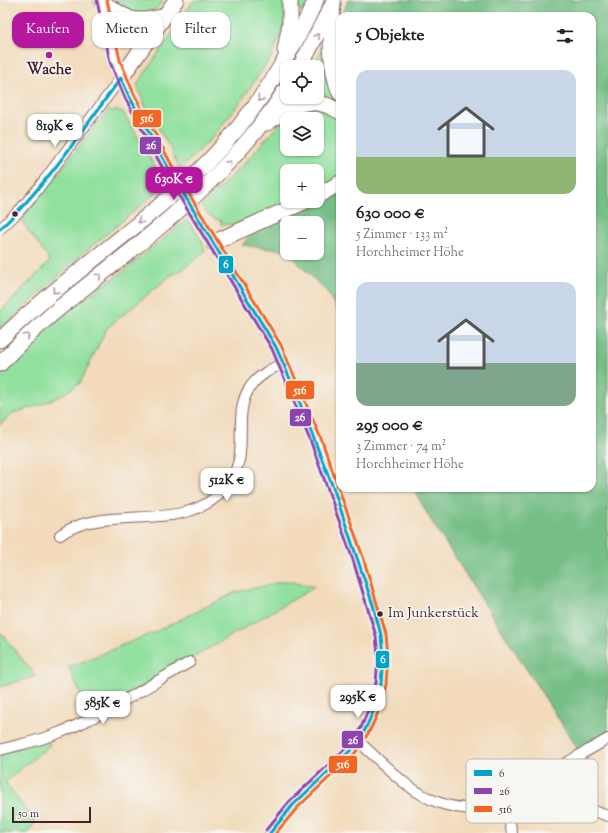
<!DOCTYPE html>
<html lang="de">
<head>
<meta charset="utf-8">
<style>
  body { margin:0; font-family:"Sorts Mill Goudy",serif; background:#f6f6f6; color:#222; height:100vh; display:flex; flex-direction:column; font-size:15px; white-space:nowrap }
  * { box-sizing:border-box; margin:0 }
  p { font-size:13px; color:#767676 }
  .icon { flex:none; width:22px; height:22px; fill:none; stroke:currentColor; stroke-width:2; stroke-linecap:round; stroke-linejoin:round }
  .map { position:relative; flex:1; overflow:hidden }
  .panel { position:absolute; left:336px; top:12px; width:260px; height:480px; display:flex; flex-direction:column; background:#fff; border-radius:12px; box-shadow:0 1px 3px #0004 }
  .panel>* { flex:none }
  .top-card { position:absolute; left:12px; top:12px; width:264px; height:36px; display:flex; gap:8px }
  .tools { position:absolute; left:280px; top:60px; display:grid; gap:8px }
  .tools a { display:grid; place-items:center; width:44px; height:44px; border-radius:8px; background:#fff; box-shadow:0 1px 3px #0004; font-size:20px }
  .scale { position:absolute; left:12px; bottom:10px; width:79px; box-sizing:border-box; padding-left:4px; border:2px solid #4a1f2b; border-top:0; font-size:11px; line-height:14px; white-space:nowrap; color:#4a1f2b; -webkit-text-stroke:3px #f6f6f2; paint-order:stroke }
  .price { position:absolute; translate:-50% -34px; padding:0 9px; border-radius:8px; background:#fff; color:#222; font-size:13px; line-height:26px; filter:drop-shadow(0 1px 2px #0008) }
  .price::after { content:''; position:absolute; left:50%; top:24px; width:12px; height:9px; margin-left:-6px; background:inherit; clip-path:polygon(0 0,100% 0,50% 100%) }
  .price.active { background:#b5179e; color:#fff }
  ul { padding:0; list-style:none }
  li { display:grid; align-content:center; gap:8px; height:212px; padding:0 20px }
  li span { display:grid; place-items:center; height:124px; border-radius:12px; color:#555 }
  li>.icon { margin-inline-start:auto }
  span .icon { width:72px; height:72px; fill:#fffc; stroke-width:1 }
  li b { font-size:17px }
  h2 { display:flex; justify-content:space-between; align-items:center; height:48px; padding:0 20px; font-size:17px }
  .pill { padding:0 14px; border-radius:12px; background:#fff; box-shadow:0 1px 3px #0004; font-size:14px; line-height:36px }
  .pill.active { background:#b5179e; color:#fff }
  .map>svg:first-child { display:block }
  .green { fill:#91e09e; stroke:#6e8064; fill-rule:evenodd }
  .forest { fill:#74be85; stroke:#5f6e58 }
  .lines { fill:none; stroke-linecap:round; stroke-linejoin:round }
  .minor-casing { stroke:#85605d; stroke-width:12 }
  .highway-casing { stroke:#85605d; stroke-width:17 }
  .minor { stroke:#fff; stroke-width:10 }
  .highway { stroke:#fff; stroke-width:15 }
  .minor-bridge-casing { stroke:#85605d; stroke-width:12; stroke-linecap:butt }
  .minor-bridge { stroke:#fff; stroke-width:10 }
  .bus-1-casing { stroke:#f6f6f2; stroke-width:6 }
  .bus-2-casing { stroke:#f6f6f2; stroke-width:6 }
  .bus-3-casing { stroke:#f6f6f2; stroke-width:6 }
  .bus-1 { stroke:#04a2c6; stroke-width:3 }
  .bus-2 { stroke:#8e44ad; stroke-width:3 }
  .bus-3 { stroke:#f26522; stroke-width:3 }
  .oneway { stroke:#ae9aa0 }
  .poi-dot { fill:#b5179e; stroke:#f6f6f2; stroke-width:1.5 }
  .bus-dot { fill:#4a1f2b; stroke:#f6f6f2; stroke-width:1.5 }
  .labels { text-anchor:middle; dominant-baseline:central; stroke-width:3.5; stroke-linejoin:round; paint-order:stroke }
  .bus-label { font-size:14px; fill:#4a1f2b; stroke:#f6f6f2; text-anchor:start }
  .poi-label { font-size:15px; font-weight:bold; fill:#4a1f2b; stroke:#f6f6f2 }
  .key { fill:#f6f6f2; stroke:#c2b6b6; stroke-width:1 }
  .key-label { font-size:11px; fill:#4a1f2b }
  .line-badge { stroke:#f6f6f2; stroke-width:1.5 }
  .badge-label { font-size:11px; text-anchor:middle; font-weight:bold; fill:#fff }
</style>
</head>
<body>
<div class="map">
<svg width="608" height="833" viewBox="0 0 608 833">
  <rect width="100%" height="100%" fill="#f6f6f2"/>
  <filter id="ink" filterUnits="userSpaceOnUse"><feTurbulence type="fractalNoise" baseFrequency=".025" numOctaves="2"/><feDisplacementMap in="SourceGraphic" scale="8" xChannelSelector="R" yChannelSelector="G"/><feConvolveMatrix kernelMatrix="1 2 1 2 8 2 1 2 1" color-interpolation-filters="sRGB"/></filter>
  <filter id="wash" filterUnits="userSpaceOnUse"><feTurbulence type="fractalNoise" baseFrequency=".012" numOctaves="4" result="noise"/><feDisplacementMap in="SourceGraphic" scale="16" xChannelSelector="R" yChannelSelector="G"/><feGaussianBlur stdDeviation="0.9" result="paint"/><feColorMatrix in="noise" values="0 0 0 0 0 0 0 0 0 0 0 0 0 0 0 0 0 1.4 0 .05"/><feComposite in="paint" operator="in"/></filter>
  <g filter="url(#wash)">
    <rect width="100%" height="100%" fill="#f2daba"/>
    <!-- green -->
    <g class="green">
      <path d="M115,0H164C162,2 160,6 157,8C144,19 124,14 115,0Z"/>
      <polygon points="194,0 283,0 285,19 281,34 272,56 238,105 211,139 180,169 172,154 173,152 170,147 147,111 137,85"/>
      <polygon points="294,0 309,0 304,12 296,8"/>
      <polygon points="325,44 335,96 332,101 292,99 294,97 317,97 317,67 312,67"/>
      <path d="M315,107L340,118V175L333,181L317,189V171H287V201H290C269,211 244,228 220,224L222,221C213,219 206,214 201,206L244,164L280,123L288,116ZM287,119H317V149H287Z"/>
      <polygon points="109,109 111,111 117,110 123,112 166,185 80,256 0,330 0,312 50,261 21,220"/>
      <polygon points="187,219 202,241 205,251 182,270 170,276 107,328 80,383 59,397 37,406 13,413 0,425 0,374 22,351 61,315 125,270"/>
      <polygon points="286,581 315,587 101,711 89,715 69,667 155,632 236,592"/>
      <polygon points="0,632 36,676 0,687"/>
      <polygon points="47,739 50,745 5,782 35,822 28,833 0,833 0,753"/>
    </g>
    <!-- forest -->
    <g class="forest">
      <polygon points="348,0 608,0 608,741 581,754 430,519 413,488 592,488 592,16 342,16"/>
      <polygon points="340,190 340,316 328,293 288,253 317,253 317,223 287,223 287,252 277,249 270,249 242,245 252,233"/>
    </g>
  </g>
  <g filter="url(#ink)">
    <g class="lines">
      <defs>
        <g id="minor">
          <path d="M102,0C106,23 110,47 118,69C131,105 152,139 171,173"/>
          <polyline points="197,217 244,293 276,347 294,388 317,443 358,558 376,616 382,643 383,656 381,684 375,707 365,730 352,749 293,805 270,833"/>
          <polyline points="0,229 19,211 37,190 121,78"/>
          <path d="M60,535C102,504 178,532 217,496C227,486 236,474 239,460C244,436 235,407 251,386C259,375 271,369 283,363"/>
          <path d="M358,741C383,763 408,792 440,803C477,816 515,803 552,803C572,803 590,809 608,816"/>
          <path d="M0,750C18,745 38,741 56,734C103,716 146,687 190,662"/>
          <path d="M512,833C510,823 505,807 511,797L578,756L608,739"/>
        </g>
        <g id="highway">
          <path d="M102,2C128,19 133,25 165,16"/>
          <path d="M333,3C331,34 328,64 340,93"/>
          <polyline points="285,50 290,23 290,0"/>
          <polyline points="300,67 330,9"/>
          <polyline points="121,78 176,0"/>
          <path d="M267,123C291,105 311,93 340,112"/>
          <polyline points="317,196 340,183"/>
          <polyline points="214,244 219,240 306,201"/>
          <path d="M0,340C59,282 128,236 189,180C245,129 285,67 316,0"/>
          <path d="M0,364C39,321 87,286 133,249C192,201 245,153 287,88"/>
        </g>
      </defs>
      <!-- minor casing -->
      <use href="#minor" class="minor-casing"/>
      <!-- highway casing -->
      <use href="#highway" class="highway-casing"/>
      <!-- minor -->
      <use href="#minor" class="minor"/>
      <!-- highway -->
      <use href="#highway" class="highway"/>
      <defs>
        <polyline id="minor-bridge" points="171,173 197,217"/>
      </defs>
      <!-- minor-bridge casing -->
      <use href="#minor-bridge" class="minor-bridge-casing"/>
      <!-- minor-bridge -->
      <use href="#minor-bridge" class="minor-bridge"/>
      <defs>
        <g id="bus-1">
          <polyline points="121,78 129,96 171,173 276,347 294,388 334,490 373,605 381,635 383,656 381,684 375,707 365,730 352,749 293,805 270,833"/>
          <path d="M0,229C47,185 83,129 121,78"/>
        </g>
        <polyline id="bus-2" points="97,1 110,62 125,98 167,176 272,349 312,445 353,560 376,636 378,656 376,683 370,705 361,728 348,746 290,801 266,830"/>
        <polyline id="bus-3" points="107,0 120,60 134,94 175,171 281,345 322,441 363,557 386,634 388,656 386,685 380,709 369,732 356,752 297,808 276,833"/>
      </defs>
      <!-- bus-1 casing -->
      <use href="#bus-1" class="bus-1-casing"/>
      <!-- bus-2 casing -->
      <use href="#bus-2" class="bus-2-casing"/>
      <!-- bus-3 casing -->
      <use href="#bus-3" class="bus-3-casing"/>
      <!-- bus-1 -->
      <use href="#bus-1" class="bus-1"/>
      <!-- bus-2 -->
      <use href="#bus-2" class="bus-2"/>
      <!-- bus-3 -->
      <use href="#bus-3" class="bus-3"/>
    </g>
    <!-- one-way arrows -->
    <defs><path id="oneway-chevron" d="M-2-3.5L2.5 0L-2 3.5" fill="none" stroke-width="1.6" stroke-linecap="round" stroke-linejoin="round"/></defs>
    <g class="oneway">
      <use href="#oneway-chevron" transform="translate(317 36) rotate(-63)"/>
      <use href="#oneway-chevron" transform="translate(260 99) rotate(125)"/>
      <use href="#oneway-chevron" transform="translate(229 163) rotate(-47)"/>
      <use href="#oneway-chevron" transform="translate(140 221) rotate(141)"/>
      <use href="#oneway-chevron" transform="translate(99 276) rotate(-38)"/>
      <use href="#oneway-chevron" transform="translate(55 291) rotate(139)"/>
      <use href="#oneway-chevron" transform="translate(27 336) rotate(-43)"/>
    </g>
  </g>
  <!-- markers -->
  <circle class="poi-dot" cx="49" cy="55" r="4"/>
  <g class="bus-dot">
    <circle cx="15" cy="214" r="3.5"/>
    <circle cx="380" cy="614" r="3.5"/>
  </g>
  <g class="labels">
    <!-- bus labels -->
    <g class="bus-label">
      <text x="388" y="614">Im Junkerstück</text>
    </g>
    <!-- poi labels -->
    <g class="poi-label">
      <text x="49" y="70">Wache</text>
    </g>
  </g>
  <!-- legend -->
  <rect x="466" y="759" width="132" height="64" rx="6" class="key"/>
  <rect x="474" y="770" width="18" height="6" fill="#04a2c6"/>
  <rect x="474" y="788" width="18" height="6" fill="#8e44ad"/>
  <rect x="474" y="806" width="18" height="6" fill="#f26522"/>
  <g class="key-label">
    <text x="499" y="777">6</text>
    <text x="499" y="795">26</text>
    <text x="499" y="813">516</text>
  </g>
  <g class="line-badge">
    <rect x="132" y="109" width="30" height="19" rx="4" fill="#f26522"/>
    <rect x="139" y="136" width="23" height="19" rx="4" fill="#8e44ad"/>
    <rect x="218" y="255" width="16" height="19" rx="4" fill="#04a2c6"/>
    <rect x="285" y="380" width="30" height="20" rx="4" fill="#f26522"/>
    <rect x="289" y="408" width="23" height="19" rx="4" fill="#8e44ad"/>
    <rect x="375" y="650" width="15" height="19" rx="4" fill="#04a2c6"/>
    <rect x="341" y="730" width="23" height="19" rx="4" fill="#8e44ad"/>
    <rect x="328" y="755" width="30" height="19" rx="4" fill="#f26522"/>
  </g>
  <g class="badge-label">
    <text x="147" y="122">516</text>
    <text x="151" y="149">26</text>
    <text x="226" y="268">6</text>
    <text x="300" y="394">516</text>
    <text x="300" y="421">26</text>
    <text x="383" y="663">6</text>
    <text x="353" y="744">26</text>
    <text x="343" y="768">516</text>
  </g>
</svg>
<div class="tools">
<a><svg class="icon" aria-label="locate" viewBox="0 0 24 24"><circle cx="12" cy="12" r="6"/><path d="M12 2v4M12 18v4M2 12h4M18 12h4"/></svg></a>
<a><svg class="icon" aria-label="layers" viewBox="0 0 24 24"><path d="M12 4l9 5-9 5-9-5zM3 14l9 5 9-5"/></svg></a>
<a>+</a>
<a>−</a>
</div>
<div class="scale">50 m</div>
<b class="price" style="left:55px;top:148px">819K €</b>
<b class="price active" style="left:174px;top:201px">630K €</b>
<b class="price" style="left:227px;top:502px">512K €</b>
<b class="price" style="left:358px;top:719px">295K €</b>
<b class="price" style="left:103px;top:725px">585K €</b>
<div class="top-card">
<a class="pill active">Kaufen</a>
<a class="pill">Mieten</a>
<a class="pill">Filter</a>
</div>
<section class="panel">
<h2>5 Objekte<svg class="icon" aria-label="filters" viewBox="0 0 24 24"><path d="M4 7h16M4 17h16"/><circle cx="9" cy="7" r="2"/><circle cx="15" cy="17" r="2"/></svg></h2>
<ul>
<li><span style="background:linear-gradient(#c9d6e8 70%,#8fb573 0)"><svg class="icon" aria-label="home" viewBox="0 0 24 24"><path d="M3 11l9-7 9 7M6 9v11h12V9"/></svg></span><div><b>630 000 €</b><p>5 Zimmer · 133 m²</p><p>Horchheimer Höhe</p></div></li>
<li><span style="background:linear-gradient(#c9d6e8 65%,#7fa58c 0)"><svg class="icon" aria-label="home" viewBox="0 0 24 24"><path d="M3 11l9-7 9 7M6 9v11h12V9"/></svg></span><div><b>295 000 €</b><p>3 Zimmer · 74 m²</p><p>Horchheimer Höhe</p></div></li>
</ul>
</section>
</div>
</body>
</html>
